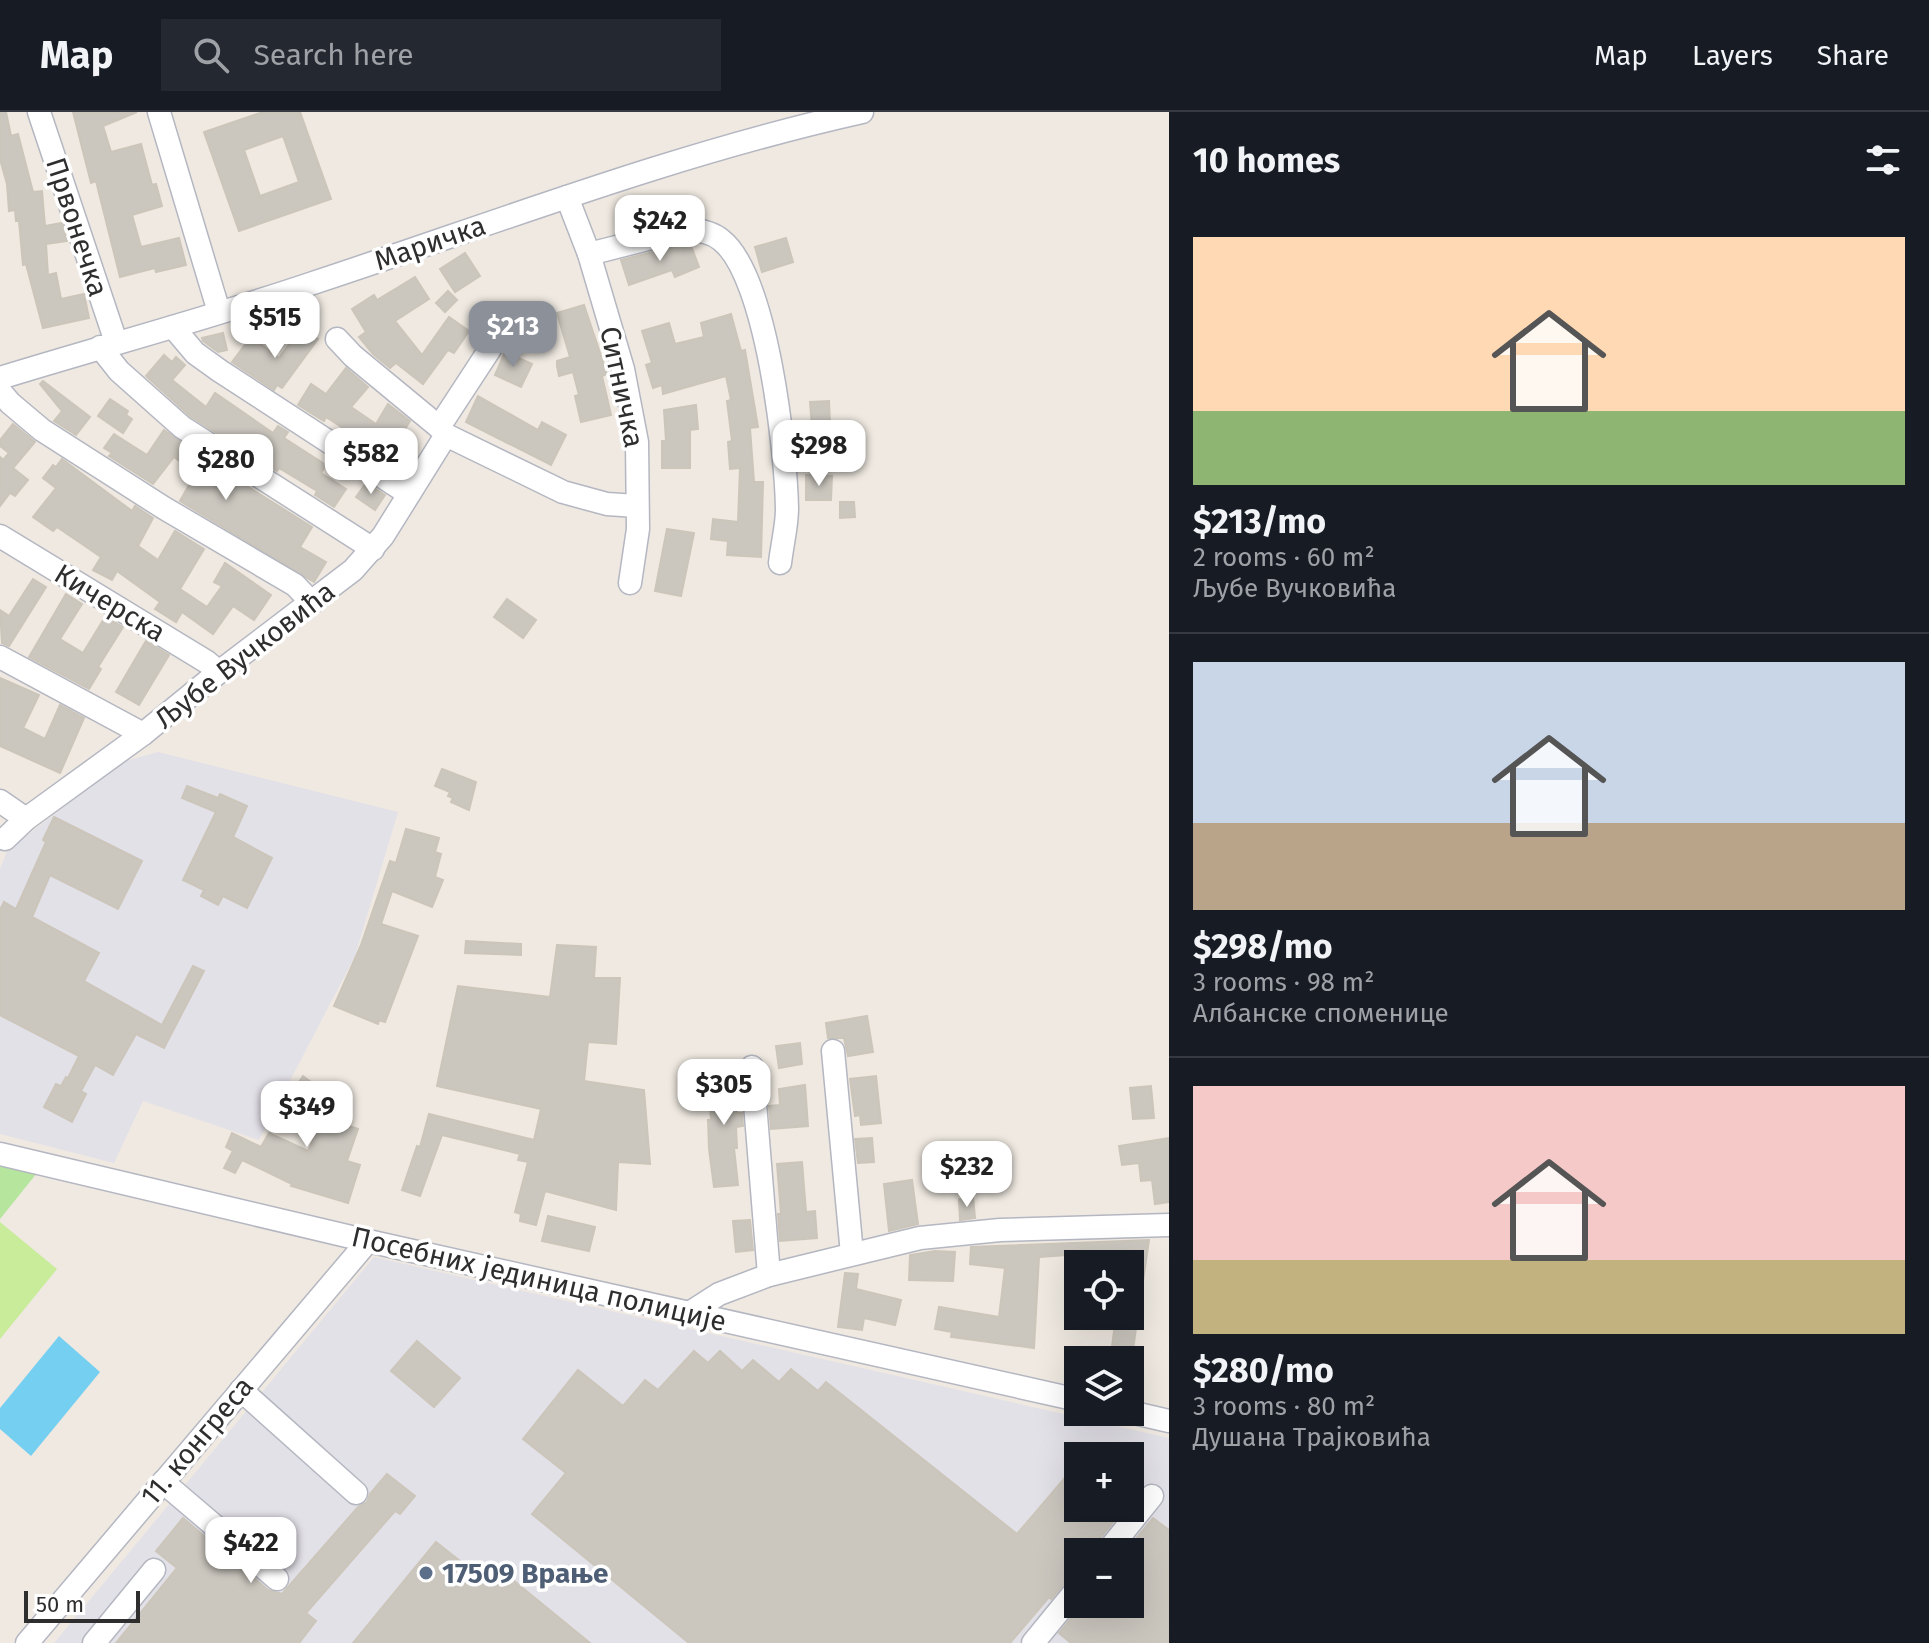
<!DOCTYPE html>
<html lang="en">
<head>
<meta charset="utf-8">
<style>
  body { margin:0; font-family:"Fira Sans",sans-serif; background:#242831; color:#f1f3f6; height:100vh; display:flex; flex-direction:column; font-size:30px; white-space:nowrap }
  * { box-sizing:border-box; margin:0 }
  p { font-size:26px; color:#9ea1a6 }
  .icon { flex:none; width:44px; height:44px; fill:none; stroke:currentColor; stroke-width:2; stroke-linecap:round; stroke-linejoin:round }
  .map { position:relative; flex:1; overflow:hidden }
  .drawer { display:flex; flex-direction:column; background:#171b24; width:760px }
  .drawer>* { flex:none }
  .tools { position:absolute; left:1064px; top:1138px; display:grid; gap:16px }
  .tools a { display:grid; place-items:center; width:80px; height:80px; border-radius:0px; background:#171b24; box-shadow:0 8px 32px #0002; font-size:40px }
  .scale { position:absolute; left:24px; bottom:20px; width:116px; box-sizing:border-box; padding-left:8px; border:4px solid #2e2e2e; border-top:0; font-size:22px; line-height:28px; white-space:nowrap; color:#2e2e2e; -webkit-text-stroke:6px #fff; paint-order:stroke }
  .price { position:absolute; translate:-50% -68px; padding:0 18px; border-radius:16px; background:#fff; color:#222; font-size:26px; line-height:52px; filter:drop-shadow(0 2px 4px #0008) }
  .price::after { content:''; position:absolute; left:50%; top:48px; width:24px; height:18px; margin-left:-12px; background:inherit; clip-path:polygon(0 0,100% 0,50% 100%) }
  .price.current { background:#8c9099; color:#fff }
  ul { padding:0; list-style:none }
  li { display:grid; align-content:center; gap:16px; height:424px; padding:0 24px }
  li+li { border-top:2px solid #363941 }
  li span { display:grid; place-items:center; height:248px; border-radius:0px; color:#555 }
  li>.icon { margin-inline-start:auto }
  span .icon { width:144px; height:144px; fill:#fffc; stroke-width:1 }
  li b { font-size:34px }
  h2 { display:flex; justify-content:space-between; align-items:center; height:96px; padding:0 24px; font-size:34px }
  header { display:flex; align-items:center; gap:48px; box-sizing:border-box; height:112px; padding:0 40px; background:#171b24; border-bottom:2px solid #363941 }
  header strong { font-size:38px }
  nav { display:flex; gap:44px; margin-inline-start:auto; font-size:28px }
  .search { width:560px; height:72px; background:#242831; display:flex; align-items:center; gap:20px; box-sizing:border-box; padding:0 28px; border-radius:0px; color:#9ea1a6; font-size:30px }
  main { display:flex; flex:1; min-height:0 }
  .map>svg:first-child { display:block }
  .industrial { fill:#e3e1e8; fill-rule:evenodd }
  .green { fill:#b6e59e }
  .pitch { fill:#c9ec9a }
  .water { fill:#75cff0 }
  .building { fill:#cbc7bf; stroke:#cbc5ba; stroke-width:2; fill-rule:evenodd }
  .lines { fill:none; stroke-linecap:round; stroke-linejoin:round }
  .minor-casing { stroke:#b4b7c1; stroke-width:25 }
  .minor { stroke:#fff; stroke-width:22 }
  .service-dot { fill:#5c6f8a; stroke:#fff; stroke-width:3 }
  .labels { text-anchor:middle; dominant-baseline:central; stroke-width:7; stroke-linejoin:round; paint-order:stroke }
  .street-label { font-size:28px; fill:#2e2e2e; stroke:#fff }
  .service-label { font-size:28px; font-weight:bold; fill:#4e5e75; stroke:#fff; text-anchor:start }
</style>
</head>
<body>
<header>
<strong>Map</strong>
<div class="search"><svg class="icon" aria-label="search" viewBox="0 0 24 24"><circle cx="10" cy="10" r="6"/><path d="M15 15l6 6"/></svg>Search here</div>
<nav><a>Map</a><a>Layers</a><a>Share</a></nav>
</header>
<main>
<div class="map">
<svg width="1169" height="1531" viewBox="0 0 1169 1531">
  <rect width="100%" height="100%" fill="#efe9e1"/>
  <!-- industrial -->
  <g class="industrial">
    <polygon points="158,640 398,700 355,844 259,1028 143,989 114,1051 0,1022 0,757 7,739 122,650"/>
    <path d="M374,1145L1169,1326V1531H54ZM1078,1344H1130V1396H1078ZM1078,1440H1130V1492H1078Z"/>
  </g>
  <!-- green -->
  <polygon class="green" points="0,1053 37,1061 0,1107"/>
  <!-- pitch -->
  <polygon class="pitch" points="0,1110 57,1157 0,1227"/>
  <!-- water -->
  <polygon class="water" points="59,1224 100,1260 31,1344 0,1317 0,1296"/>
  <!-- building -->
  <g class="building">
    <polygon points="0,0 6,0 11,24 18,22 33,80 42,79 45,114 62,111 67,129 46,132 48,163 56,161 61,187 84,182 89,206 43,216 26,152 23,153 19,109 16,109 15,98 9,99 7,72 0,47"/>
    <polygon points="73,0 137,0 103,14 111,40 141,32 152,73 156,72 162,94 132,103 141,135 179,126 186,153 156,160 155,156 120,165 96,69 91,71"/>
    <path d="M263,0H300L331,87L239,119L204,20ZM283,24L299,70L260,84L244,38Z"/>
    <polygon points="786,126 793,150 762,160 755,135"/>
    <polygon points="690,131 699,155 675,165 672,158 629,173 621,148"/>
    <polygon points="465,141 480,164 455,180 440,157"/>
    <polygon points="415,165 429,187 395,209 422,243 449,205 469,219 454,241 448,238 423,272 396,251 390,256 373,242 359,225 366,220 352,197 374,183 377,188"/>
    <polygon points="448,179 457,188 445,200 436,191"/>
    <polygon points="584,193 607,262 602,264 611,303 581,310 575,284 579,283 573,260 559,264 557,254 557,249 570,245 557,201"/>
    <polygon points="731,202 741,239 745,238 758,315 750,316 754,370 763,370 761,445 727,443 728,429 711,427 713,407 738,410 740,356 730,357 728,330 732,329 727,289 731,288 726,264 663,282 662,273 653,276 646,253 652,251 642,219 669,211 675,232 704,225 701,211"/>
    <polygon points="302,215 318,227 282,276 277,273 274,278 232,250 251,225 279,246"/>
    <polygon points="223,221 227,238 218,240 203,229 202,226"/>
    <polygon points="505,240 532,252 521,275 495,263"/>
    <polygon points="164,243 172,250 176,245 185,253 172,268 206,295 215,281 273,321 278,314 288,320 284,326 326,353 321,361 346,377 334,395 315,383 317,379 279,356 277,359 190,304 146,264"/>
    <polygon points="346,256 368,275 351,295 376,312 388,292 410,309 395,333 406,340 395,356 372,341 375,337 326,305 324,309 298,293 311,272 326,282"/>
    <polygon points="43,269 90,305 76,323 54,309 62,299 40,272"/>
    <polygon points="478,284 538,318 542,310 566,323 551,353 466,310"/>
    <polygon points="110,287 128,299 126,303 132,307 123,321 98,304"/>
    <polygon points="829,289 830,314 812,315 810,290"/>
    <polygon points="696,293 698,317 690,318 690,356 662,356 662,329 666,329 664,298"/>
    <polygon points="13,312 35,330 13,356 28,368 15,384 10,381 0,394 0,345 3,348 9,341 0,334 0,328"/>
    <polygon points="164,318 226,361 312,415 300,435 326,450 314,470 180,389 196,361 174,345 153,372 109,344 112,341 104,336 114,322 147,343"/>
    <polygon points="62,347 132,399 135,394 153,406 138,434 158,448 175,419 204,437 180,477 207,495 222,474 214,470 225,451 271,483 254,508 233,494 213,522 182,500 176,510 155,497 160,490 117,459 112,468 93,458 101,445 57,415 53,419 33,405 56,376 43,366 53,353 56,355"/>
    <polygon points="806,363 832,364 831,388 806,388"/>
    <polygon points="366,371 385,383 375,398 356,385"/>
    <polygon points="840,390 854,390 855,405 840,406"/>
    <polygon points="667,417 694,421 681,484 655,479"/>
    <polygon points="33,467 46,475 9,534 2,531 0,498 9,504"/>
    <polygon points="66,482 82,492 60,527 83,541 105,505 123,515 98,555 101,557 89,577 29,545"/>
    <polygon points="507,487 536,508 523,526 494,505"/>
    <polygon points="146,529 169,543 139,593 116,580"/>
    <polygon points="0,566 39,583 23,616 45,627 60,593 84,606 60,661 0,634"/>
    <polygon points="442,657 476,670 469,698 451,690 453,686 448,684 450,680 435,674"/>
    <polygon points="187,674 218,686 220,682 247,694 233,725 272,746 247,796 223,784 218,793 201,784 204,778 183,768 216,700 182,686"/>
    <polygon points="54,705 142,749 118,797 50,763 32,805 99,841 84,869 162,913 193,854 204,859 164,936 136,922 113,963 95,953 81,979 86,982 72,1010 44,995 56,972 61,974 66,965 68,966 79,944 0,903 0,798 4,790 16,797 46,730 43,728"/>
    <polygon points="406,717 439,726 435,740 441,742 435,765 443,768 432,795 392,779 381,812 418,824 385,910 379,908 378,912 334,894 361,833 390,749 396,751"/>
    <polygon points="466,829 521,832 521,843 465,841"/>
    <polygon points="557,833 596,835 594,866 620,866 616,932 588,930 584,969 644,978 650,1052 618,1050 616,1098 545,1079 536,1113 520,1109 521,1102 515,1100 528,1050 518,1048 520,1042 442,1023 420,1084 402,1078 417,1034 420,1035 429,1002 534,1028 541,997 437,974 458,874 550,885"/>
    <polygon points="867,904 873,940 848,944 844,926 828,926 826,911"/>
    <polygon points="800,931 802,952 779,956 776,934"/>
    <polygon points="732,950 737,1001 742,1001 743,1014 736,1015 737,1036 734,1036 738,1073 714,1075 709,1037 708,1008 711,1008 708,968 720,967 717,953"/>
    <polygon points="303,964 320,977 349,990 336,1010 358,1017 347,1049 360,1053 348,1091 291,1074 292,1072 242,1048 235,1061 224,1056 233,1039 226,1035 232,1021 261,1035 269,1021 308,1039 321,1010 287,989"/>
    <polygon points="876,964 881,1011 861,1013 860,1003 855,1004 850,967"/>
    <polygon points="805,973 808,1014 771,1017 769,994 780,993 779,977"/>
    <polygon points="1151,974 1154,1006 1133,1007 1130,976"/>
    <polygon points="872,1026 874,1050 858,1051 855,1027"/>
    <polygon points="1169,1026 1169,1090 1155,1092 1152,1068 1141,1069 1139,1051 1122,1053 1119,1034"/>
    <polygon points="802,1050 806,1100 815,1099 817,1126 780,1129 778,1102 781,1102 777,1052"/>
    <polygon points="912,1068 918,1112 889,1119 884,1072"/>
    <polygon points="973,1085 975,1106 960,1108 959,1087"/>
    <polygon points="548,1104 595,1115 589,1139 542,1129"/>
    <polygon points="750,1108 753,1138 736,1140 733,1109"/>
    <polygon points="1149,1128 1132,1244 1111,1242 1116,1204 1130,1204 1130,1152 1123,1152 1124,1139 1039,1145 1034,1236 951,1225 952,1220 935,1217 939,1195 999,1205 1005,1156 970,1152 971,1135"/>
    <polygon points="935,1139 955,1140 953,1169 909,1168 910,1143"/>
    <polygon points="845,1161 858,1162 856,1177 901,1188 895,1213 864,1206 862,1218 838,1215"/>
    <polygon points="417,1229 460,1266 434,1295 391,1259"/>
    <polygon points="694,1239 708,1251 720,1239 742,1259 753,1248 779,1270 791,1257 818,1279 826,1270 1017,1422 1064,1367 1078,1378 1078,1396 1100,1396 1115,1408 1096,1431 1093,1440 1078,1440 1078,1462 1068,1467 1051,1487 1049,1485 1010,1531 689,1531 532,1402 566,1361 523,1327 578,1258 623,1294 645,1268 658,1278"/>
    <polygon points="387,1362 415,1384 400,1402 395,1399 306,1501 316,1509 299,1531 116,1531 177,1456 156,1439 183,1406 268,1478 282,1482 358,1395 367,1390 370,1382"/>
    <polygon points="1153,1406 1169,1418 1169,1531 1071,1531 1059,1521 1083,1492 1130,1492 1130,1440 1125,1440"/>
    <polygon points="436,1430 479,1464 492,1451 590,1531 353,1531"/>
  </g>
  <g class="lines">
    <defs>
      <g id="minor">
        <polyline points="39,0 116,230"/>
        <polyline points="159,0 219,200"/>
        <polyline points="567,85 589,142 623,257 637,330 638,417 630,471"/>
        <path d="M589,142L687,117C699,118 712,120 721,128C767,163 786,339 787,397C787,414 782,433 780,451"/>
        <polyline points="173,215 195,241 220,259 409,382"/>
        <polyline points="337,227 353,244 439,315"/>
        <polyline points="100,235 119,259 182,315 373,437"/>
        <path d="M0,266C104,234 210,206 313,171C495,111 674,42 862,0"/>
        <polyline points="0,279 10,291 42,318 164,396 295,473 312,491"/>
        <polyline points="446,323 563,380 607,392 637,394"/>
        <polyline points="0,424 207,550 219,560"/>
        <polyline points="0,545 143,622"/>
        <polyline points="0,689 26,707"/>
        <polyline points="5,727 26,707 143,622 219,560 353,458 383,424 446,323 439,315 490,237"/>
        <polyline points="833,939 852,1142"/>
        <polyline points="752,955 769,1163"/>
        <polyline points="0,1042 368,1129 1078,1288"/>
        <polyline points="691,1200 719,1182 769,1163 920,1126 1000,1118 1169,1113"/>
        <polyline points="241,1278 356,1381"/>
        <polyline points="1130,1300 1169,1309"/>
        <polyline points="163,1370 277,1467"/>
        <polyline points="1107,1440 1152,1384"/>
        <polyline points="27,1531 368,1129"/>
        <polyline points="94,1531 154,1458"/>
        <polyline points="1033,1531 1078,1476"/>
      </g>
    </defs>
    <!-- minor casing -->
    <use href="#minor" class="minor-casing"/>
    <!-- minor -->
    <use href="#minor" class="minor"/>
  </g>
  <!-- markers -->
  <circle class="service-dot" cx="426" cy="1461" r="8"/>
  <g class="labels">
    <!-- street labels -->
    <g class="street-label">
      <text transform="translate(77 115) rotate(72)">Првонечка</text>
      <text transform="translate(430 131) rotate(-19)">Маричка</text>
      <text transform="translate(622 275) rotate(78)">Ситничка</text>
      <text transform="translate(110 491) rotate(31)">Кичерска</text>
      <text transform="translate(245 543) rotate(-38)">Љубе Вучковића</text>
      <text transform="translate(539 1167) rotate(13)">Посебних јединица полиције</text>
      <text transform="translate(197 1329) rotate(-50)">11. конгреса</text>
    </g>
    <!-- service labels -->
    <g class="service-label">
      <text x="442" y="1461">17509 Врање</text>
    </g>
  </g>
</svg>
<div class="tools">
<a><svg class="icon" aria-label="locate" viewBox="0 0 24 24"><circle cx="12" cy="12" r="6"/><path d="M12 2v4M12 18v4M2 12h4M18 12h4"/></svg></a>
<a><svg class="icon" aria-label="layers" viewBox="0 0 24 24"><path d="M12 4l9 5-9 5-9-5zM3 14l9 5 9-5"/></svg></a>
<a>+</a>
<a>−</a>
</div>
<div class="scale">50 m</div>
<b class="price" style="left:660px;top:151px">$242</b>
<b class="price" style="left:275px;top:248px">$515</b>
<b class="price current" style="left:513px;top:257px">$213</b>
<b class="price" style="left:819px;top:376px">$298</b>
<b class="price" style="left:371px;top:384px">$582</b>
<b class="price" style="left:226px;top:390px">$280</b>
<b class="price" style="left:724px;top:1015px">$305</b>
<b class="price" style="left:307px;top:1037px">$349</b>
<b class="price" style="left:967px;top:1097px">$232</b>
<b class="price" style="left:251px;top:1473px">$422</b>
</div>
<section class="drawer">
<h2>10 homes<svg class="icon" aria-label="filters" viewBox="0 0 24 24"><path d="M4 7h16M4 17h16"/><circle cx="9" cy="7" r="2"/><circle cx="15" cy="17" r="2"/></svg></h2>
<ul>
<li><span style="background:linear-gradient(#ffd9b3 70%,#8fb573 0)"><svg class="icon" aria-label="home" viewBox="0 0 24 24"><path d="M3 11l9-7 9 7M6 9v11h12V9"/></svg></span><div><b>$213/mo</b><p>2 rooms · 60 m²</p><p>Љубе Вучковића</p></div></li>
<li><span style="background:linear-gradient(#c9d6e8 65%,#b9a48a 0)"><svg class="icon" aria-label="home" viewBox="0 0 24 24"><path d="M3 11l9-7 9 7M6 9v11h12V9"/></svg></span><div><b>$298/mo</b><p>3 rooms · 98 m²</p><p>Албанске споменице</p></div></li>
<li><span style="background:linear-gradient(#f6c9c9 70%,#c2b280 0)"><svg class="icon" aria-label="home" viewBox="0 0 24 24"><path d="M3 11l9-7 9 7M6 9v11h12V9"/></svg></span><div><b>$280/mo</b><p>3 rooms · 80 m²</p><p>Душана Трајковића</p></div></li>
</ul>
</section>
</main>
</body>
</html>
